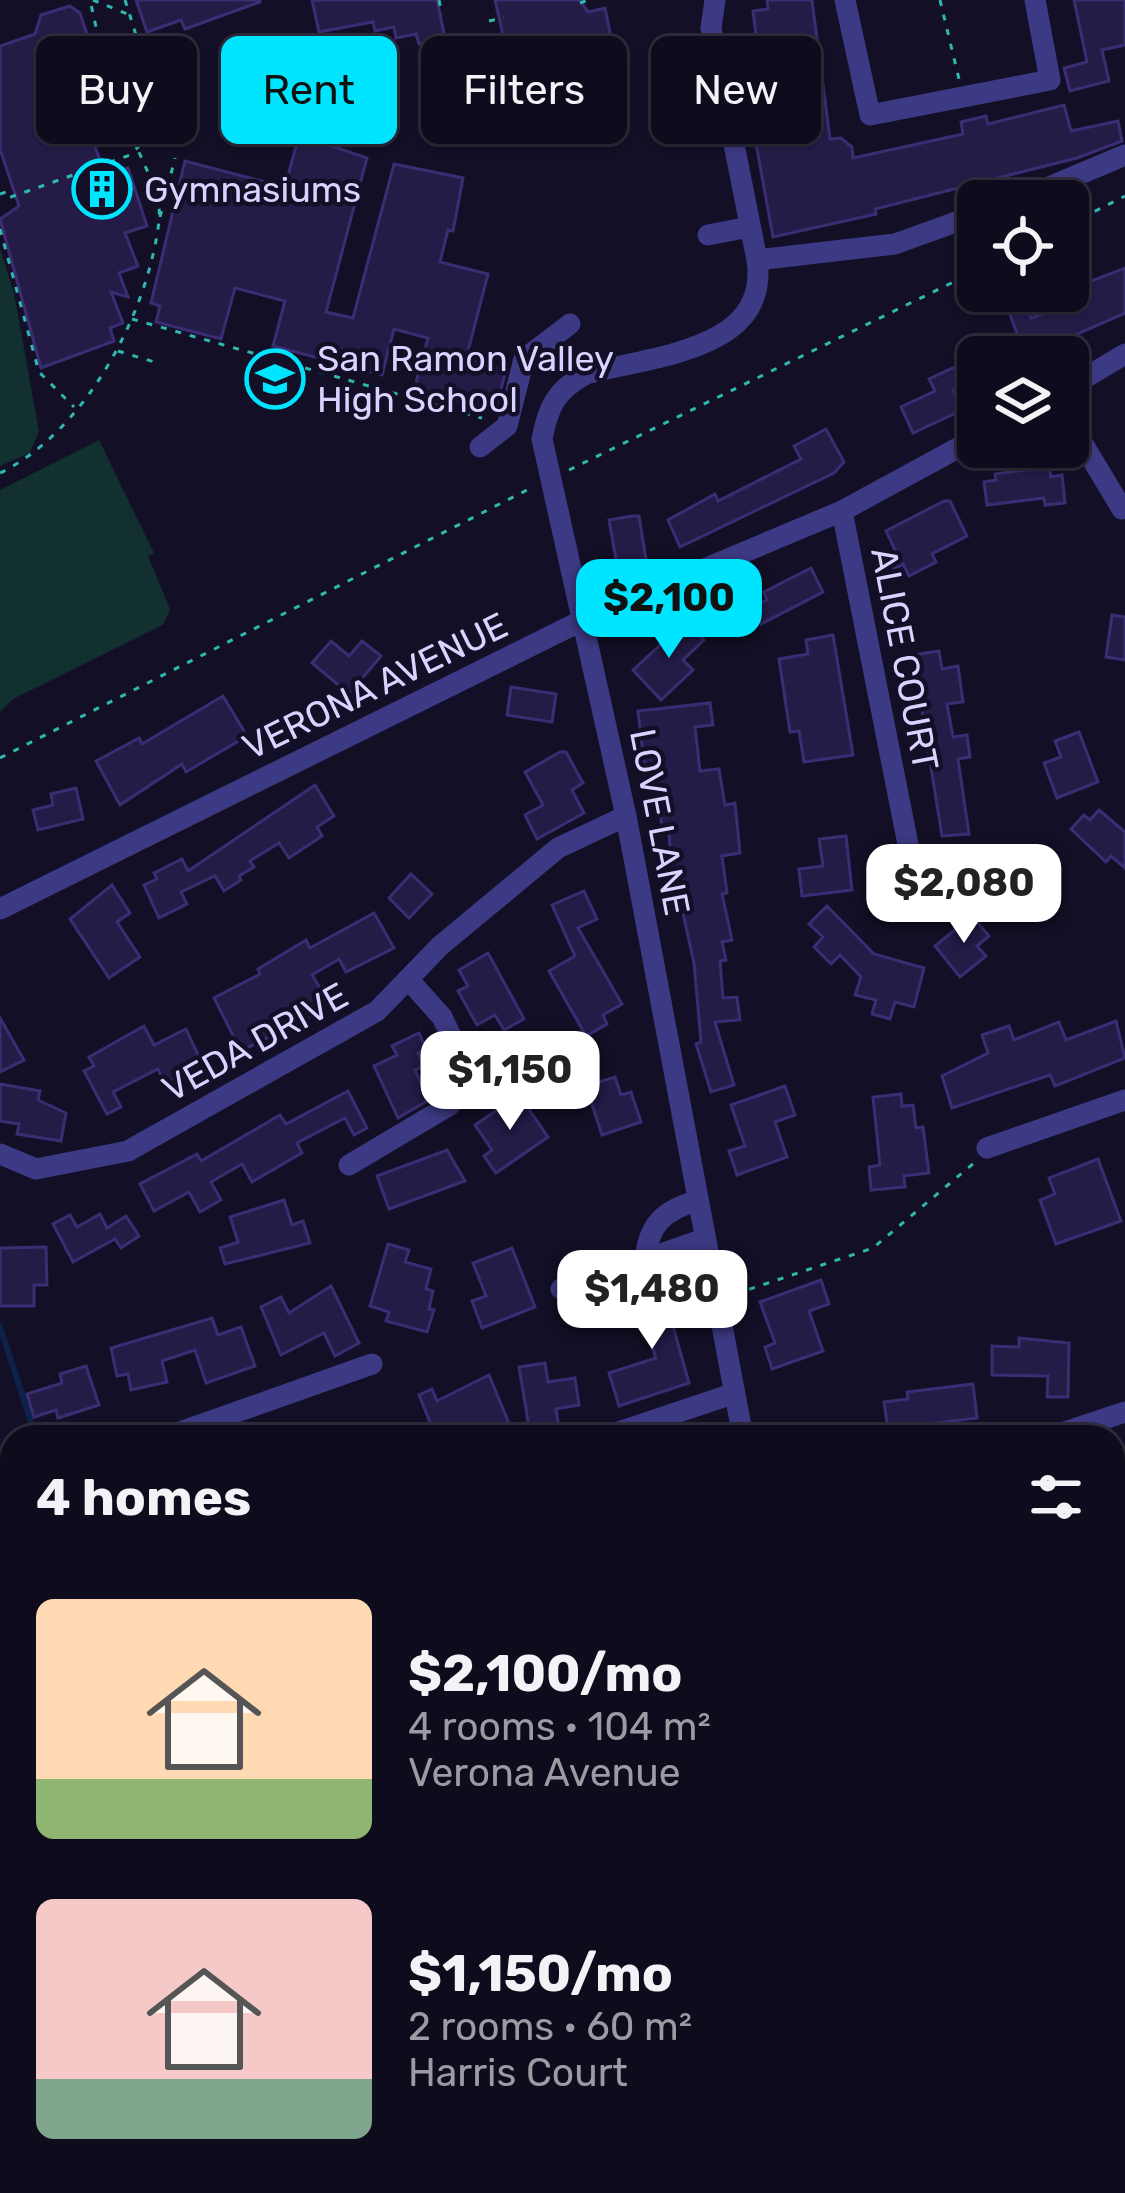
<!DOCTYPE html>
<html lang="en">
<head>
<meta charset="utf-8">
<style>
  body { margin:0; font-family:Rubik,sans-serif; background:#171425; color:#f1f3f6; height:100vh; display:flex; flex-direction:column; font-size:45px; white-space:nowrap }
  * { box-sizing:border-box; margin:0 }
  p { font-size:39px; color:#9b9ba3 }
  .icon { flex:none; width:66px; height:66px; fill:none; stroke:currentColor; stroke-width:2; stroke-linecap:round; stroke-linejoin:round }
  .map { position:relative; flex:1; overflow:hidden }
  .side { position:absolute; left:0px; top:1425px; width:1125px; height:768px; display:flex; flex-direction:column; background:#0e0b1c; border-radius:36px 36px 0 0; box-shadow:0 3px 9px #0004,0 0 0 3px #2e2b3b }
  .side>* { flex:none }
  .hud { position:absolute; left:36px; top:36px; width:1053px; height:108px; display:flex; gap:24px }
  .buttons { position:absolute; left:957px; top:180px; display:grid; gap:24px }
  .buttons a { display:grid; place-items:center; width:132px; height:132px; border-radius:18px; background:#0e0b1c; box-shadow:0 3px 9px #0004,0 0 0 3px #2e2b3b; font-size:60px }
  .price { position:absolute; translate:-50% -102px; padding:0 27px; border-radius:24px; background:#fff; color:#222; font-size:39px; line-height:78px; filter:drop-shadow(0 3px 6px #0008) }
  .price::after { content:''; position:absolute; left:50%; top:72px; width:36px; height:27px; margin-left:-18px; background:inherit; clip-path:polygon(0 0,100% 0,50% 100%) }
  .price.active { background:#00e5ff; color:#111 }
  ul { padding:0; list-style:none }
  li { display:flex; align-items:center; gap:36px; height:300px; padding:0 36px }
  li span { display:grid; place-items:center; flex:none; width:336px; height:240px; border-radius:18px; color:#555 }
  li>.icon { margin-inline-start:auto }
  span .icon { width:144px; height:144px; fill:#fffc; stroke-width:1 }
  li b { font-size:51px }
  h2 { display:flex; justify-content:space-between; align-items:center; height:144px; padding:0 36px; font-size:51px }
  .chip { padding:0 42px; border-radius:18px; background:#0e0b1c; box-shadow:0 3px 9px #0004,0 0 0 3px #2e2b3b; font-size:42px; line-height:108px }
  .chip.active { background:#00e5ff; color:#111 }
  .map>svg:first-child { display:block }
  .green { fill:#12302f }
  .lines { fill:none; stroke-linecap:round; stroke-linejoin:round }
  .stream { stroke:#0c2248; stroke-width:6 }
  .building { fill:#241b47; stroke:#3b2d73; stroke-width:3 }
  .path { stroke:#2fb8b0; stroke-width:3; stroke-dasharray:6 9; stroke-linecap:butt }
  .minor { stroke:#3d3a85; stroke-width:21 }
  .labels { text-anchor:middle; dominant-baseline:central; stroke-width:9; stroke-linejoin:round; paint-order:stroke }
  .poi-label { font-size:36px; fill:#d9d4ff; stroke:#130f26; text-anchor:start }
  .street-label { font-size:36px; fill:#d9d4ff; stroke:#130f26 }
</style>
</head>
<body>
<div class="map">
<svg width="1125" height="2193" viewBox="0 0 1125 2193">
  <rect width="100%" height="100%" fill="#130f26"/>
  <!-- green -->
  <g class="green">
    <polygon points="0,248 14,293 39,431 30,453 0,466"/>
    <polygon points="99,440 154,553 148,556 170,609 163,625 13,699 0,712 0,490"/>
    <polygon points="1113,2054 1125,2114 1125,2193 1026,2193 1025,2181 1113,2181"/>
    <polygon points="406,2181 526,2181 528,2193 402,2193"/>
    <polygon points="670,2181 886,2181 888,2193 654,2193"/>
  </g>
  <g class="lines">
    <!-- stream -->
    <polyline class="stream" points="0,1327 36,1437"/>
  </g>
  <!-- building -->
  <g class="building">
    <polygon points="136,0 260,0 260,2 185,29 181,20 147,32"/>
    <polygon points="312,0 437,0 445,38 419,44 416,34 396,38 394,27 375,31 373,22 319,32"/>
    <polygon points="495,0 580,0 588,12 605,8 618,71 516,92"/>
    <polygon points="767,0 812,0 830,139 841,138 852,147 853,158 963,134 961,122 986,116 988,124 1064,105 1071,131 1118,121 1122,141 1077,158 875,209 876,214 773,237 738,44 744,36 756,36 753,11 768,9"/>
    <polygon points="1074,0 1125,0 1125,45 1102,50 1109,81 1070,91 1064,68 1087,62"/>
    <polygon points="70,6 80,13 120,135 94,144 106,176 128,168 147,226 125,233 138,266 119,273 128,297 111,292 123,323 110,328 114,341 41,368 0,219 19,206 0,149 0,46 35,34 41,15"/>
    <polygon points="299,135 367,158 326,312 353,318 394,164 463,178 453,231 448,230 440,262 488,274 466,359 506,370 495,412 414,390 428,338 394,329 382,375 273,346 285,301 235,288 221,339 156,322 160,306 151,303 185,161 285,187"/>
    <polygon points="1125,268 1125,313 1025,357 1009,311 1026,305 1031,318 1070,304 1065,291"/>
    <polygon points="973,343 978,386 953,390 962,410 913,433 901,407 935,391 929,379 961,364 957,346"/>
    <polygon points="826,429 844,462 834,473 680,547 668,520 715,494 718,501 801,459 794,446"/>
    <polygon points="1049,467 1051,477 1062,475 1065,503 1045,505 1044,498 987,505 984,482 996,480 995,474"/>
    <polygon points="944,501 950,501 967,536 932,554 936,562 909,576 903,564 894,569 888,556 896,552 886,531"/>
    <polygon points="632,516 639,516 647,566 618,571 609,520"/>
    <polygon points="811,568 823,592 761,624 753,607 767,600 764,592"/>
    <polygon points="1112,615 1125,617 1125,660 1106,657"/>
    <polygon points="686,621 704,640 683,660 693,670 661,700 633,670"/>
    <polygon points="833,635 853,755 804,762 799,731 790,732 779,659 808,654 806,640"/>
    <polygon points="331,641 349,656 362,641 381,656 349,694 312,663"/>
    <polygon points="939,651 942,669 958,666 963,702 947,704 953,737 967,735 970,757 958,759 969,834 942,836 913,655"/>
    <polygon points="511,687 556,694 552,722 507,715"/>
    <polygon points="223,696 247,736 186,772 182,764 120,805 96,761 139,738 142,744"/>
    <polygon points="710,703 713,725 695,727 700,771 719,769 725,805 735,803 740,853 722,856 727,893 722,894 732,940 722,942 726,960 720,961 723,998 737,997 740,1020 715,1022 734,1085 711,1092 696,1044 701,1042 694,963 680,900 673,901 669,832 663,833 654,771 645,772 638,711"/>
    <polygon points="1079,732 1098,782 1057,798 1044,763 1061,757 1055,741"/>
    <polygon points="560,752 566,752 583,783 572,790 584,813 537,839 525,815 543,805 525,772"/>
    <polygon points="315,785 334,816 317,827 322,836 289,858 279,843 250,861 254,867 239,876 241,880 224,891 215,876 181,892 187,904 159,918 144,885 157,879 154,873 182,859 188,871"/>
    <polygon points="76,788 83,819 38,830 33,810 53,805 51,794"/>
    <polygon points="1099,810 1125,832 1125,868 1111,856 1106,862 1071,829 1084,815 1090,820"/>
    <polygon points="846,836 852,890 802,896 799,869 823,866 819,839"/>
    <polygon points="972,846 1019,848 1018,865 999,864 997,902 969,901"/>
    <polygon points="411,874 432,894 409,918 389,898"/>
    <polygon points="112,885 130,913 117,922 140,957 109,978 70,919"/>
    <polygon points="584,891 597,919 578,928 622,1004 603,1015 607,1024 586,1036 549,971 575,956 552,905"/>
    <polygon points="827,906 874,954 924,968 914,1007 895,1002 890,1019 872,1014 876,1000 855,995 861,977 840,955 831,964 814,947 823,937 809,924"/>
    <polygon points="374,913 394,948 346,972 339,959 312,975 326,998 307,1009 311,1016 241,1051 214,998 260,974 258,969 306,940 310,948"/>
    <polygon points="972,916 989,936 977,946 986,956 960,977 935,946"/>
    <polygon points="488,953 524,1019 504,1030 495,1015 477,1025 458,991 468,986 459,970"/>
    <polygon points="0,1018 24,1060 0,1072"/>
    <polygon points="1116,1021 1125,1058 1055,1086 1050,1075 952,1108 942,1076 988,1053 982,1035 1009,1026 1014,1040 1059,1022 1066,1040"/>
    <polygon points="144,1026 154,1045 186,1029 203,1065 165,1083 158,1069 113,1092 121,1107 107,1114 84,1071 94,1066 89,1057"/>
    <polygon points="419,1033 426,1049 418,1053 424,1066 415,1070 429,1100 398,1118 374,1066 397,1055 392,1046"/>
    <polygon points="615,1077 621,1095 631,1092 641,1122 602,1135 586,1086"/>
    <polygon points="0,1084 40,1091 38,1100 66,1113 61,1141 17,1134 19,1124 0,1121"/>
    <polygon points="785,1086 795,1115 775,1122 787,1157 737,1175 729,1151 745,1146 731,1105"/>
    <polygon points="348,1091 367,1128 354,1135 345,1118 297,1143 302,1153 252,1182 242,1164 211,1182 221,1200 200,1212 189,1192 154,1211 140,1184 197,1154 201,1161 280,1115 286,1124"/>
    <polygon points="901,1094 902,1106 913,1105 916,1128 923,1127 929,1173 904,1176 905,1187 871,1190 869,1167 880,1165 873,1097"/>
    <polygon points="519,1095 548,1137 496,1173 484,1156 492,1150 475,1125"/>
    <polygon points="447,1150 465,1181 389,1209 377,1176"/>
    <polygon points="1098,1159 1121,1221 1056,1244 1040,1200 1055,1194 1049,1178"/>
    <polygon points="284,1200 292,1225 303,1221 310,1243 225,1264 220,1248 238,1242 230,1217"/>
    <polygon points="100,1214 107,1228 126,1216 139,1236 121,1248 115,1239 73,1262 53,1224 70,1215 77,1227"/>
    <polygon points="388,1244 409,1250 405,1262 431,1269 426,1289 433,1291 429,1309 434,1310 427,1332 386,1321 389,1312 370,1306"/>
    <polygon points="46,1247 47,1285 34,1285 34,1306 0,1306 0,1248"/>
    <polygon points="512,1248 535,1307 482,1328 472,1301 486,1296 473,1263"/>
    <polygon points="660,1280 689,1383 619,1406 609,1373 656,1358 632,1290"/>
    <polygon points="821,1280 829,1304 809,1311 823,1351 772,1369 765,1347 775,1343 760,1302"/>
    <polygon points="331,1286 359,1343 335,1356 324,1333 281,1355 261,1307 281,1297 289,1313"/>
    <polygon points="212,1318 218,1335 241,1327 255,1366 206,1383 195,1350 162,1361 167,1382 131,1390 128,1374 117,1376 111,1348"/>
    <polygon points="1019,1338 1069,1343 1068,1397 1047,1397 1048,1376 992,1375 992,1346 1019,1347"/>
    <polygon points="545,1363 548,1382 575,1378 579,1405 556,1409 559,1428 530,1433 519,1367"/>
    <polygon points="86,1366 99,1405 58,1418 56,1410 34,1417 27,1394 62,1383 60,1374"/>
    <polygon points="489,1375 510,1426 484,1437 436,1437 419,1395 432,1389 437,1401"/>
    <polygon points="973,1384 977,1418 888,1429 884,1402 908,1399 907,1392"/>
  </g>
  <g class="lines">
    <!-- path -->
    <g class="path">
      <polyline points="93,0 130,15"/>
      <polyline points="125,0 137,38 127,63"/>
      <polyline points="439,0 442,15"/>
      <polyline points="940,0 959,79"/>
      <polyline points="580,3 588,0"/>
      <polyline points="489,21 504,18"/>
      <polyline points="508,86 515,87"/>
      <polyline points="109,100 156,85"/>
      <polyline points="499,109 529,103"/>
      <polyline points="0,194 6,192 8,198 130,155 155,130 155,114 144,92 98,36 90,0"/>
      <polyline points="160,217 175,158"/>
      <polyline points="1068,225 1125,196"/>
      <polyline points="0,229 39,372 74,407"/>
      <polyline points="132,319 482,418"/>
      <polyline points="118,351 161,364"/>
      <polyline points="569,470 978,270"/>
      <path d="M0,473C85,432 148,314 159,221C162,198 147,171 138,150"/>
      <polyline points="0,758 533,487"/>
      <polyline points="735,1294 873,1248 974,1163"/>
    </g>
    <!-- minor -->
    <g class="minor">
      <path d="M715,0L711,28L757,260C770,351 652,356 586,374C556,390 548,407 542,439L626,816L743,1437"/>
      <polyline points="845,0 870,115 1050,80 1035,0"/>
      <polyline points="674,71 717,63"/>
      <polyline points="677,87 720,79"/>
      <polyline points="1016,201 1125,155"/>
      <polyline points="708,235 749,227"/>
      <polyline points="757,260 895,244 978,214"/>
      <polyline points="1068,388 1125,354"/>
      <polyline points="1068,419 1122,509"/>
      <polyline points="480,447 507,426 524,359 570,324"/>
      <polyline points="842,511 917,890"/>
      <polyline points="0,909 585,619 842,511 978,437"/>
      <polyline points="987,1148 1125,1100"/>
      <polyline points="0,1154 36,1169 128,1151 377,1011 440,946 558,848 626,816"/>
      <polyline points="349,1165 450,1105 468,1072 442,1017 408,979"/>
      <path d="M645,1259C649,1224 664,1210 697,1201"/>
      <polyline points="561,1289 704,1239"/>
      <polyline points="166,1437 372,1364"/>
      <polyline points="604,1437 732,1394"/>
      <polyline points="1050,1437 1125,1412"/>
      <polyline points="0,1491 12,1487"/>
      <polyline points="143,2181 147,2193"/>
      <polyline points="491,2181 495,2193"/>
      <polyline points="313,2193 317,2181"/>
      <polyline points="668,2193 685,2185 713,2193"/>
    </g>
  </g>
  <!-- icons -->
  <defs>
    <symbol id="building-ring" viewBox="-11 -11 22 22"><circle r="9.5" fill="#130f26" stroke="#00e5ff" stroke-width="1.5"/><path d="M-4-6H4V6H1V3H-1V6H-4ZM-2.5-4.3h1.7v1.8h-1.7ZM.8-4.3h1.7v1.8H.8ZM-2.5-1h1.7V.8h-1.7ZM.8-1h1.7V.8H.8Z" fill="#00e5ff"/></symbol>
    <symbol id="school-ring" viewBox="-11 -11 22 22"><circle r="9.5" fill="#130f26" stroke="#00e5ff" stroke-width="1.5"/><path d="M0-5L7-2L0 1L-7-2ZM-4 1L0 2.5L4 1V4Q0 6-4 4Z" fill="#00e5ff"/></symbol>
  </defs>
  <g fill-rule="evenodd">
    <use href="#building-ring" x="69" y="156" width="66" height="66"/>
    <use href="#school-ring" x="242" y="346" width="66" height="66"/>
  </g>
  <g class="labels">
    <!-- poi labels -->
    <g class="poi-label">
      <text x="144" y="189">Gymnasiums</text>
      <text x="317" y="358">San Ramon Valley<tspan x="317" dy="41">High School</tspan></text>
    </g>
    <!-- street labels -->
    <g class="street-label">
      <text transform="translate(905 659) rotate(79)">ALICE COURT</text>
      <text transform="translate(375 686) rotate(-26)">VERONA AVENUE</text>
      <text transform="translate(660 822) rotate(79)">LOVE LANE</text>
      <text transform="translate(255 1042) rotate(-29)">VEDA DRIVE</text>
    </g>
  </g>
</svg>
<div class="buttons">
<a><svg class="icon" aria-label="locate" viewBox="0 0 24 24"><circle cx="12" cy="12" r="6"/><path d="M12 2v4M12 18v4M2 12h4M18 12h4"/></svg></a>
<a><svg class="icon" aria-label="layers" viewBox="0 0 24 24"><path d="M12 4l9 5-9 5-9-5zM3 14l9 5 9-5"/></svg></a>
</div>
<b class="price active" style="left:669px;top:661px">$2,100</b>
<b class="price" style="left:964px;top:946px">$2,080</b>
<b class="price" style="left:510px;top:1133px">$1,150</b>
<b class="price" style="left:652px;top:1352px">$1,480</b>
<div class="hud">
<a class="chip">Buy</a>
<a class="chip active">Rent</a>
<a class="chip">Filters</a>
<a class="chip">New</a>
</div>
<section class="side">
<h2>4 homes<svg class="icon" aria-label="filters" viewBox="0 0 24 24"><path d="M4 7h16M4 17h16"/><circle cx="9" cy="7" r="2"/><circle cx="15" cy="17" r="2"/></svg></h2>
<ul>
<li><span style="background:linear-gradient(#ffd9b3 75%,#8fb573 0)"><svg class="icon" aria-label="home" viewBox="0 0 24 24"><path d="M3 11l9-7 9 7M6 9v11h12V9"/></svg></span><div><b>$2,100/mo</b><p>4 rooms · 104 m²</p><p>Verona Avenue</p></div></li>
<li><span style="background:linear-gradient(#f6c9c9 75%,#7fa58c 0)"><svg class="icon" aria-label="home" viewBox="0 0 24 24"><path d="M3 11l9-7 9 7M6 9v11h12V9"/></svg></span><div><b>$1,150/mo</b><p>2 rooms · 60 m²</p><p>Harris Court</p></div></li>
</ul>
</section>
</div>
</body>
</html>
